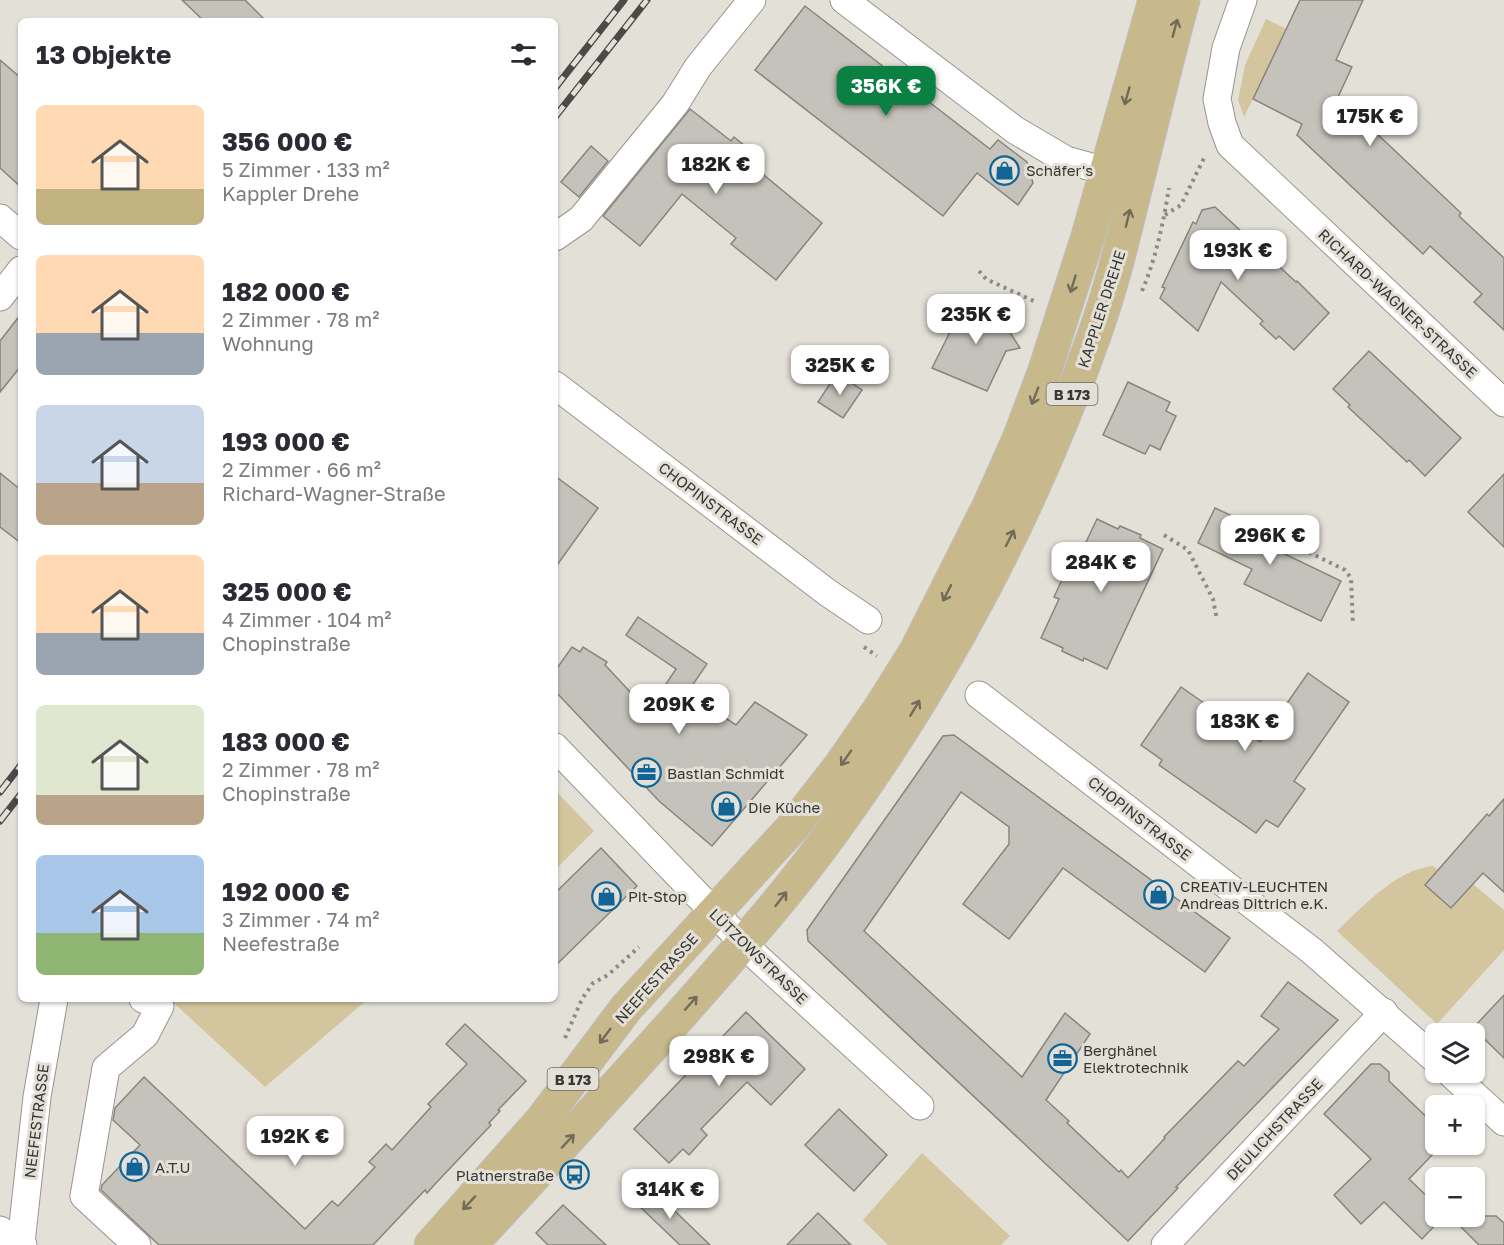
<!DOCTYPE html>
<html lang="de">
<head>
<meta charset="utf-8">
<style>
  body { margin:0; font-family:"Golos Text",sans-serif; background:#f2f2f3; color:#2b2b33; height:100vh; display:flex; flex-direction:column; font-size:22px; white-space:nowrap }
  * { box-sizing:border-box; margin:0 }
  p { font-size:20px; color:#7c7c81 }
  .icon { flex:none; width:33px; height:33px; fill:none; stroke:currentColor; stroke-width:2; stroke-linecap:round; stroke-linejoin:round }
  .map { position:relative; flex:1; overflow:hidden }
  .drawer { position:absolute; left:18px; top:18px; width:540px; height:984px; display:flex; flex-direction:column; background:#fff; border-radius:9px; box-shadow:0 2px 4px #0004 }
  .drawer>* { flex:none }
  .fabs { position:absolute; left:1425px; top:1023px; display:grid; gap:12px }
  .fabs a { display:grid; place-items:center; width:60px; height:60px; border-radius:9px; background:#fff; box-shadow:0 2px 4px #0004; font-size:30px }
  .price { position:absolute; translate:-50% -51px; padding:0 14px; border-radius:12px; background:#fff; color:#222; font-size:20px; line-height:39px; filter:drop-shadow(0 2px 3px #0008) }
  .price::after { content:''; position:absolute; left:50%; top:36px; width:18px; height:14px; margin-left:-9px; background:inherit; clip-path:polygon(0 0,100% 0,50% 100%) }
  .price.on { background:#0b8043; color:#fff }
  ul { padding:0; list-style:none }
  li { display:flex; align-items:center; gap:18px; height:150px; padding:0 18px }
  li span { display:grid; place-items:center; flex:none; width:168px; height:120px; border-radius:9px; color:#555 }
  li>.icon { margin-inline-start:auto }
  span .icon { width:72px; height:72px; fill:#fffc; stroke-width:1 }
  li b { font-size:26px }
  h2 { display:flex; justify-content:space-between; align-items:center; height:72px; padding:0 18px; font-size:26px }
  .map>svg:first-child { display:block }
  .green { fill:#d3c69e }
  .building { fill:#c4c2ba; stroke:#88857e; stroke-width:1.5 }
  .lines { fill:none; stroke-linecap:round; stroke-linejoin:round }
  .minor-casing { stroke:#98958e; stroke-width:29 }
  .major-casing { stroke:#bfbfbe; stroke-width:35 }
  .path { stroke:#8d8b85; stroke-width:4; stroke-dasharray:3 4.5; stroke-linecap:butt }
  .minor { stroke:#fff; stroke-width:27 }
  .major { stroke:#c7b98c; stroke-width:33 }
  .rail-casing { stroke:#4b4a46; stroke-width:7 }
  .rail { stroke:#e3e0d8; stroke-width:4.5; stroke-dasharray:14; stroke-linecap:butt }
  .oneway { stroke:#716b57 }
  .labels { text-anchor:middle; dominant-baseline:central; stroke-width:6; stroke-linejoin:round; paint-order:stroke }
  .shield { fill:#e3e0d8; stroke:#6b6a65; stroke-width:1.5 }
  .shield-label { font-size:14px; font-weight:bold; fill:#383734 }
  .poi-label { font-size:15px; fill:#383734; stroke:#e3e0d8; text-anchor:start }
  .street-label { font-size:15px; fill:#383734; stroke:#e3e0d8 }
</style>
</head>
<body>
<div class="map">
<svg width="1504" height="1245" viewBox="0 0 1504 1245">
  <rect width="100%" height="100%" fill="#e3e0d8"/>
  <!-- green -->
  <g class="green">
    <polygon points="1266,19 1287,29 1244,117 1238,100 1245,65"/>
    <polygon points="555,790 594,831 555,870"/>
    <path d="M1433,866L1464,893L1473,884L1504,910V950L1437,1024L1337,931C1362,907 1397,869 1433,866Z"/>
    <polygon points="166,999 368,999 265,1087 176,1005"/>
    <polygon points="922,1153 1010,1236 1001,1245 888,1245 863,1220"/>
  </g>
  <!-- building -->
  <g class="building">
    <polygon points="182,0 245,0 266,21 204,21"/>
    <polygon points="1300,0 1363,0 1336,60 1352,67 1338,97 1461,213 1459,216 1504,258 1504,330 1474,302 1482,294 1430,246 1423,254 1297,135 1302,124 1253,99"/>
    <polygon points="805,6 990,149 998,140 1027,162 1033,183 1018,205 977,173 943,216 755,70"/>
    <polygon points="0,60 21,78 21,187 0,168"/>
    <polygon points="690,109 731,141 734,137 760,158 753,166 822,223 776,280 731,244 736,238 682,194 640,246 603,216"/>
    <polygon points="591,146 608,161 579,197 561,182"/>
    <polygon points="1215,207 1296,282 1297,281 1329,313 1294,350 1279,336 1276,339 1260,324 1263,321 1221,282 1198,331 1160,298 1165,288 1162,287 1193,222 1196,224 1202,210"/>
    <polygon points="967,298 1015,321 1009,331 1020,348 1006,351 987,391 932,368"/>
    <polygon points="21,314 21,366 0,392 0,341"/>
    <polygon points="1369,351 1461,438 1425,476 1409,460 1407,462 1348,407 1350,405 1333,389"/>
    <polygon points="837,373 862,390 843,418 818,402"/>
    <polygon points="1128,382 1170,402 1166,411 1176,416 1160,450 1150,445 1145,454 1103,435"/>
    <polygon points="0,473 21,490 21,543 0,527"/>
    <polygon points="1504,474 1504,547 1468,512"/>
    <polygon points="555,476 598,508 555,568"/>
    <polygon points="1215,508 1269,533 1264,544 1341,581 1321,621 1244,584 1252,569 1198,543"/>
    <polygon points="1097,519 1118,529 1120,526 1141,535 1140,538 1163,549 1107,669 1084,658 1083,661 1062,651 1063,648 1041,638 1059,599 1054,597 1074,554 1079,557"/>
    <polygon points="638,617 707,664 687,693 736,725 755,702 807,735 712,846 659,801 555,691 555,671 572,647 580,652 583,647 607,662 605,665 648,711 676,669 626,635"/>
    <polygon points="1308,673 1349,702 1294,781 1305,789 1278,827 1266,820 1256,833 1159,765 1162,760 1141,745 1181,687 1260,742"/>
    <polygon points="954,735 1230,938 1205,972 1063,868 1009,939 963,904 1009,844 1009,827 961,792 864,931 1022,1077 1065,1013 1090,1034 1046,1100 1069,1121 1067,1123 1119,1172 1121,1170 1128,1178 1165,1138 1164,1137 1238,1061 1244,1066 1279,1029 1261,1016 1288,982 1338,1020 1176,1187 1178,1188 1128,1241 808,941 807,930 916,775 943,736"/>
    <polygon points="1504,799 1504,892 1483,873 1451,908 1425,885 1487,814 1489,816"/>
    <polygon points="601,848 637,886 555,966 555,893"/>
    <polygon points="1504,995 1504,1058 1473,1028"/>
    <polygon points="746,1012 805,1069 771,1105 747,1082 701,1129 707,1135 689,1155 683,1149 669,1163 634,1129"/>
    <polygon points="465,1024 526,1081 498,1110 500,1111 489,1123 491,1125 436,1183 427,1193 425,1190 373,1245 159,1245 101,1190 102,1185 140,1145 113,1120 115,1108 144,1077 305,1229 332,1201 338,1206 375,1167 369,1162 386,1144 392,1150 431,1107 428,1104 467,1064 446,1044"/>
    <polygon points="1371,1064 1380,1064 1389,1072 1389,1081 1436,1126 1436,1151 1409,1179 1436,1205 1436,1216 1444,1216 1422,1239 1384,1202 1361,1224 1334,1195 1371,1159 1324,1114"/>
    <polygon points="839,1109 887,1155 854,1191 805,1145"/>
    <polygon points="651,1188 710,1245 680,1245 636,1203"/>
    <polygon points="563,1205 606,1245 548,1245 536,1233"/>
    <polygon points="818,1213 851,1245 787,1245"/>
    <polygon points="1450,1216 1496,1216 1504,1223 1504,1245 1479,1245"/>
  </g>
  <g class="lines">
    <defs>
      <g id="minor">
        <polyline points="844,0 1015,130 1066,160 1106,171"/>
        <polyline points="1243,0 1226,48 1217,99 1222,123 1230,145 1504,403"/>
        <polyline points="0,218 21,236"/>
        <polyline points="555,237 581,219 675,104 698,67 752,0"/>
        <polyline points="0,297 21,270"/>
        <polyline points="555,385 828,593 868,620"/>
        <polyline points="979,695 1312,951 1436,1060"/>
        <polyline points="555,747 758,958 920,1106"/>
        <polyline points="1449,1072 1504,1122"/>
        <polyline points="0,1230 21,1243 19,1245"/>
        <polyline points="23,1245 21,1243 37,1097 54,999"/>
        <polyline points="137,1245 84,1196 106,1068 145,1035 160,1006 143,999"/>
        <polyline points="1165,1245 1384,1012"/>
      </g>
      <g id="major">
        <polyline points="431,1245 542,1120 627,1007 791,829 841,765 879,710 916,651 989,506 1019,439 1044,373 1088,236 1155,0"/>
        <path d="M470,1245C542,1168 613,1090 683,1012C735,953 787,895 833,831C943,680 1033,510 1095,333C1113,283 1125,230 1138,178C1153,118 1167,59 1183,0"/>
      </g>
    </defs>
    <!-- minor casing -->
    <use href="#minor" class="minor-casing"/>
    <!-- major casing -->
    <use href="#major" class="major-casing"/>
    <!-- path -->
    <g class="path">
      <polyline points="1165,215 1181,205 1205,156"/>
      <polyline points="979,271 986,279 1036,302"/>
      <path d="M1142,291C1156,258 1163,224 1169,188"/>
      <polyline points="1164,535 1188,550 1213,599 1217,620"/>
      <polyline points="1282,539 1345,570 1351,578 1353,625"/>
      <polyline points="864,647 877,656"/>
      <polyline points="565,1038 582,999 593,983 608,975 639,947"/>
    </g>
    <!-- minor -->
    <use href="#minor" class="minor"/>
    <!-- major -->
    <use href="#major" class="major"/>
    <defs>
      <g id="rail">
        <polyline points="555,88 624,0"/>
        <polyline points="555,117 647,0"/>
        <polyline points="0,792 21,765"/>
        <polyline points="0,821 21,794"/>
      </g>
    </defs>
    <!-- rail casing -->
    <use href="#rail" class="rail-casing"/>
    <!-- rail -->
    <use href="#rail" class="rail"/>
  </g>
  <!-- one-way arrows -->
  <defs><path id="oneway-shaft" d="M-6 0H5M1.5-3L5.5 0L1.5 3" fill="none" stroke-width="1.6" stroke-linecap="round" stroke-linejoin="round" transform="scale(1.5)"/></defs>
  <g class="oneway">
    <use href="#oneway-shaft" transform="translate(1175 28) rotate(-75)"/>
    <use href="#oneway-shaft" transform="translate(1127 96) rotate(106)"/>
    <use href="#oneway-shaft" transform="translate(1128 218) rotate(-76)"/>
    <use href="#oneway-shaft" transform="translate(1073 284) rotate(107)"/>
    <use href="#oneway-shaft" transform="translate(1035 396) rotate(111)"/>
    <use href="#oneway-shaft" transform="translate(1010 538) rotate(-63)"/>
    <use href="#oneway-shaft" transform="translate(947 593) rotate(117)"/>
    <use href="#oneway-shaft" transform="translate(915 708) rotate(-59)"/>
    <use href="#oneway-shaft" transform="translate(846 758) rotate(125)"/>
    <use href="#oneway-shaft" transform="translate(781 899) rotate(-52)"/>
    <use href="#oneway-shaft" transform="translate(691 1003) rotate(-48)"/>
    <use href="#oneway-shaft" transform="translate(605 1036) rotate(127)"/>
    <use href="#oneway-shaft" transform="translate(568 1141) rotate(-47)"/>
    <use href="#oneway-shaft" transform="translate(469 1203) rotate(133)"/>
  </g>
  <!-- icons -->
  <defs>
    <symbol id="shop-ring" viewBox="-11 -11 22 22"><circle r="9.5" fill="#e3e0d8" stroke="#136496" stroke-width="1.5"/><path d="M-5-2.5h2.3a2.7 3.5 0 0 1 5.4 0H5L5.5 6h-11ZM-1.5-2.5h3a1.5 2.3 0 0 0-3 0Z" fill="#136496"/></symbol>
    <symbol id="office-ring" viewBox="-11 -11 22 22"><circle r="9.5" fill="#e3e0d8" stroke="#136496" stroke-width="1.5"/><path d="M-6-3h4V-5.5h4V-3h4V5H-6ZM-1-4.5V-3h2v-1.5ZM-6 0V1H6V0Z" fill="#136496"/></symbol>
    <symbol id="bus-ring" viewBox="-11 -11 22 22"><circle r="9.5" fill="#e3e0d8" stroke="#136496" stroke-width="1.5"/><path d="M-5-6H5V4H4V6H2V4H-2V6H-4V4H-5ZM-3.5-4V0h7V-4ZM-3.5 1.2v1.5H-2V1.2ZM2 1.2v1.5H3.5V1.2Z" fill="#136496"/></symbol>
  </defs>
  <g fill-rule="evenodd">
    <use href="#shop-ring" x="988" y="154" width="33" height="33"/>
    <use href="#office-ring" x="630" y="756" width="33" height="33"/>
    <use href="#shop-ring" x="710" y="790" width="33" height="33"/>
    <use href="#shop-ring" x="1142" y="878" width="33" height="33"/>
    <use href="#shop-ring" x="590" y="880" width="33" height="33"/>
    <use href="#office-ring" x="1046" y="1042" width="33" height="33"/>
    <use href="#shop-ring" x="118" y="1150" width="33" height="33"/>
    <use href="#bus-ring" x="558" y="1158" width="33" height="33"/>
  </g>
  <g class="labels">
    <!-- shield labels -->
    <g class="shield">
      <rect x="1046.5" y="383" width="51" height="22" rx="4.5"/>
      <rect x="547.5" y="1068" width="51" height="22" rx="4.5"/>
    </g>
    <g class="shield-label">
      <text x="1072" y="394">B 173</text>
      <text x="573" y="1079">B 173</text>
    </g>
    <!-- poi labels -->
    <g class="poi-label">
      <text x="1026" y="170">Schäfer's</text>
      <text x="667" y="773">Bastian Schmidt</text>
      <text x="748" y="807">Die Küche</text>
      <text x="1180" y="886">CREATIV-LEUCHTEN<tspan x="1180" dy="17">Andreas Dittrich e.K.</tspan></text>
      <text x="628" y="896">Pit-Stop</text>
      <text x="1083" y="1050">Berghänel<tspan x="1083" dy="17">Elektrotechnik</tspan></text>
      <text x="155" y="1167">A.T.U</text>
      <text x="554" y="1175" text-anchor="end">Platnerstraße</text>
    </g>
    <!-- street labels -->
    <g class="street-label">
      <text transform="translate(1398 303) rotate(43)">RICHARD-WAGNER-STRASSE</text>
      <text transform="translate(1101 309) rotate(-72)">KAPPLER DREHE</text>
      <text transform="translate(711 503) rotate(37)">CHOPINSTRASSE</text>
      <text transform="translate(1140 818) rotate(38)">CHOPINSTRASSE</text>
      <text transform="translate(759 956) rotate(44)">LÜTZOWSTRASSE</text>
      <text transform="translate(656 978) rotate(-48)">NEEFESTRASSE</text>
      <text transform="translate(36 1121) rotate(-83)">NEEFESTRASSE</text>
      <text transform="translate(1274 1129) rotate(-47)">DEULICHSTRASSE</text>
    </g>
  </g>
</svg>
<div class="fabs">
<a><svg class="icon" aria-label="layers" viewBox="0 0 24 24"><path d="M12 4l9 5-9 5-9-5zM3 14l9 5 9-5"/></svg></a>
<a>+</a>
<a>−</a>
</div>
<b class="price on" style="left:886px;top:117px">356K €</b>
<b class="price" style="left:1370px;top:147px">175K €</b>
<b class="price" style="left:716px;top:195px">182K €</b>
<b class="price" style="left:1238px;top:281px">193K €</b>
<b class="price" style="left:976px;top:345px">235K €</b>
<b class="price" style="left:840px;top:396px">325K €</b>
<b class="price" style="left:1270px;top:566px">296K €</b>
<b class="price" style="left:1101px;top:593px">284K €</b>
<b class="price" style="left:679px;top:735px">209K €</b>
<b class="price" style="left:1245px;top:752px">183K €</b>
<b class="price" style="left:719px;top:1087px">298K €</b>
<b class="price" style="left:295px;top:1167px">192K €</b>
<b class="price" style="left:670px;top:1220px">314K €</b>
<section class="drawer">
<h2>13 Objekte<svg class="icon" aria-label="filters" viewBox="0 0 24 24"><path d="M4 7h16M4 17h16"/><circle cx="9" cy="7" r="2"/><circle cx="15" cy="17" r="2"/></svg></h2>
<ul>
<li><span style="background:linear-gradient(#ffd9b3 70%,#c2b280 0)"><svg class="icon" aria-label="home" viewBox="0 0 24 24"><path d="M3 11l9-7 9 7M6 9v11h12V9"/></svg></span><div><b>356 000 €</b><p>5 Zimmer · 133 m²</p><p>Kappler Drehe</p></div></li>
<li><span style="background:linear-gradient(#ffd9b3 65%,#9aa5b1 0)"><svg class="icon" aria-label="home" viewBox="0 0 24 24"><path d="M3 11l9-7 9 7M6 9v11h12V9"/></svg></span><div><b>182 000 €</b><p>2 Zimmer · 78 m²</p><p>Wohnung</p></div></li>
<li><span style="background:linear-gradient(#c9d6e8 65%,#b9a48a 0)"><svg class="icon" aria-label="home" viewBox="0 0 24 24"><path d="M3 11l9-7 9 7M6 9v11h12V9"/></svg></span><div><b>193 000 €</b><p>2 Zimmer · 66 m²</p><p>Richard-Wagner-Straße</p></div></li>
<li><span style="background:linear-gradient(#ffd9b3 65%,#9aa5b1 0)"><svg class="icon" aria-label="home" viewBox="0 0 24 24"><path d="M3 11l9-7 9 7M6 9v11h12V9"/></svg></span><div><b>325 000 €</b><p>4 Zimmer · 104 m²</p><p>Chopinstraße</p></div></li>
<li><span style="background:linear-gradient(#dfe7d0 75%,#b9a48a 0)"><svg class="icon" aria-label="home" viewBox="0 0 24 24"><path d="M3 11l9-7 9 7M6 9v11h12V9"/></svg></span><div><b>183 000 €</b><p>2 Zimmer · 78 m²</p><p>Chopinstraße</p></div></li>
<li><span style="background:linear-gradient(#a9c7e8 65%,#8fb573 0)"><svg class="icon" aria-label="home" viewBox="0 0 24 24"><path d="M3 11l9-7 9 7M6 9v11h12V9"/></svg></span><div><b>192 000 €</b><p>3 Zimmer · 74 m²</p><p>Neefestraße</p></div></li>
</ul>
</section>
</div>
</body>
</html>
